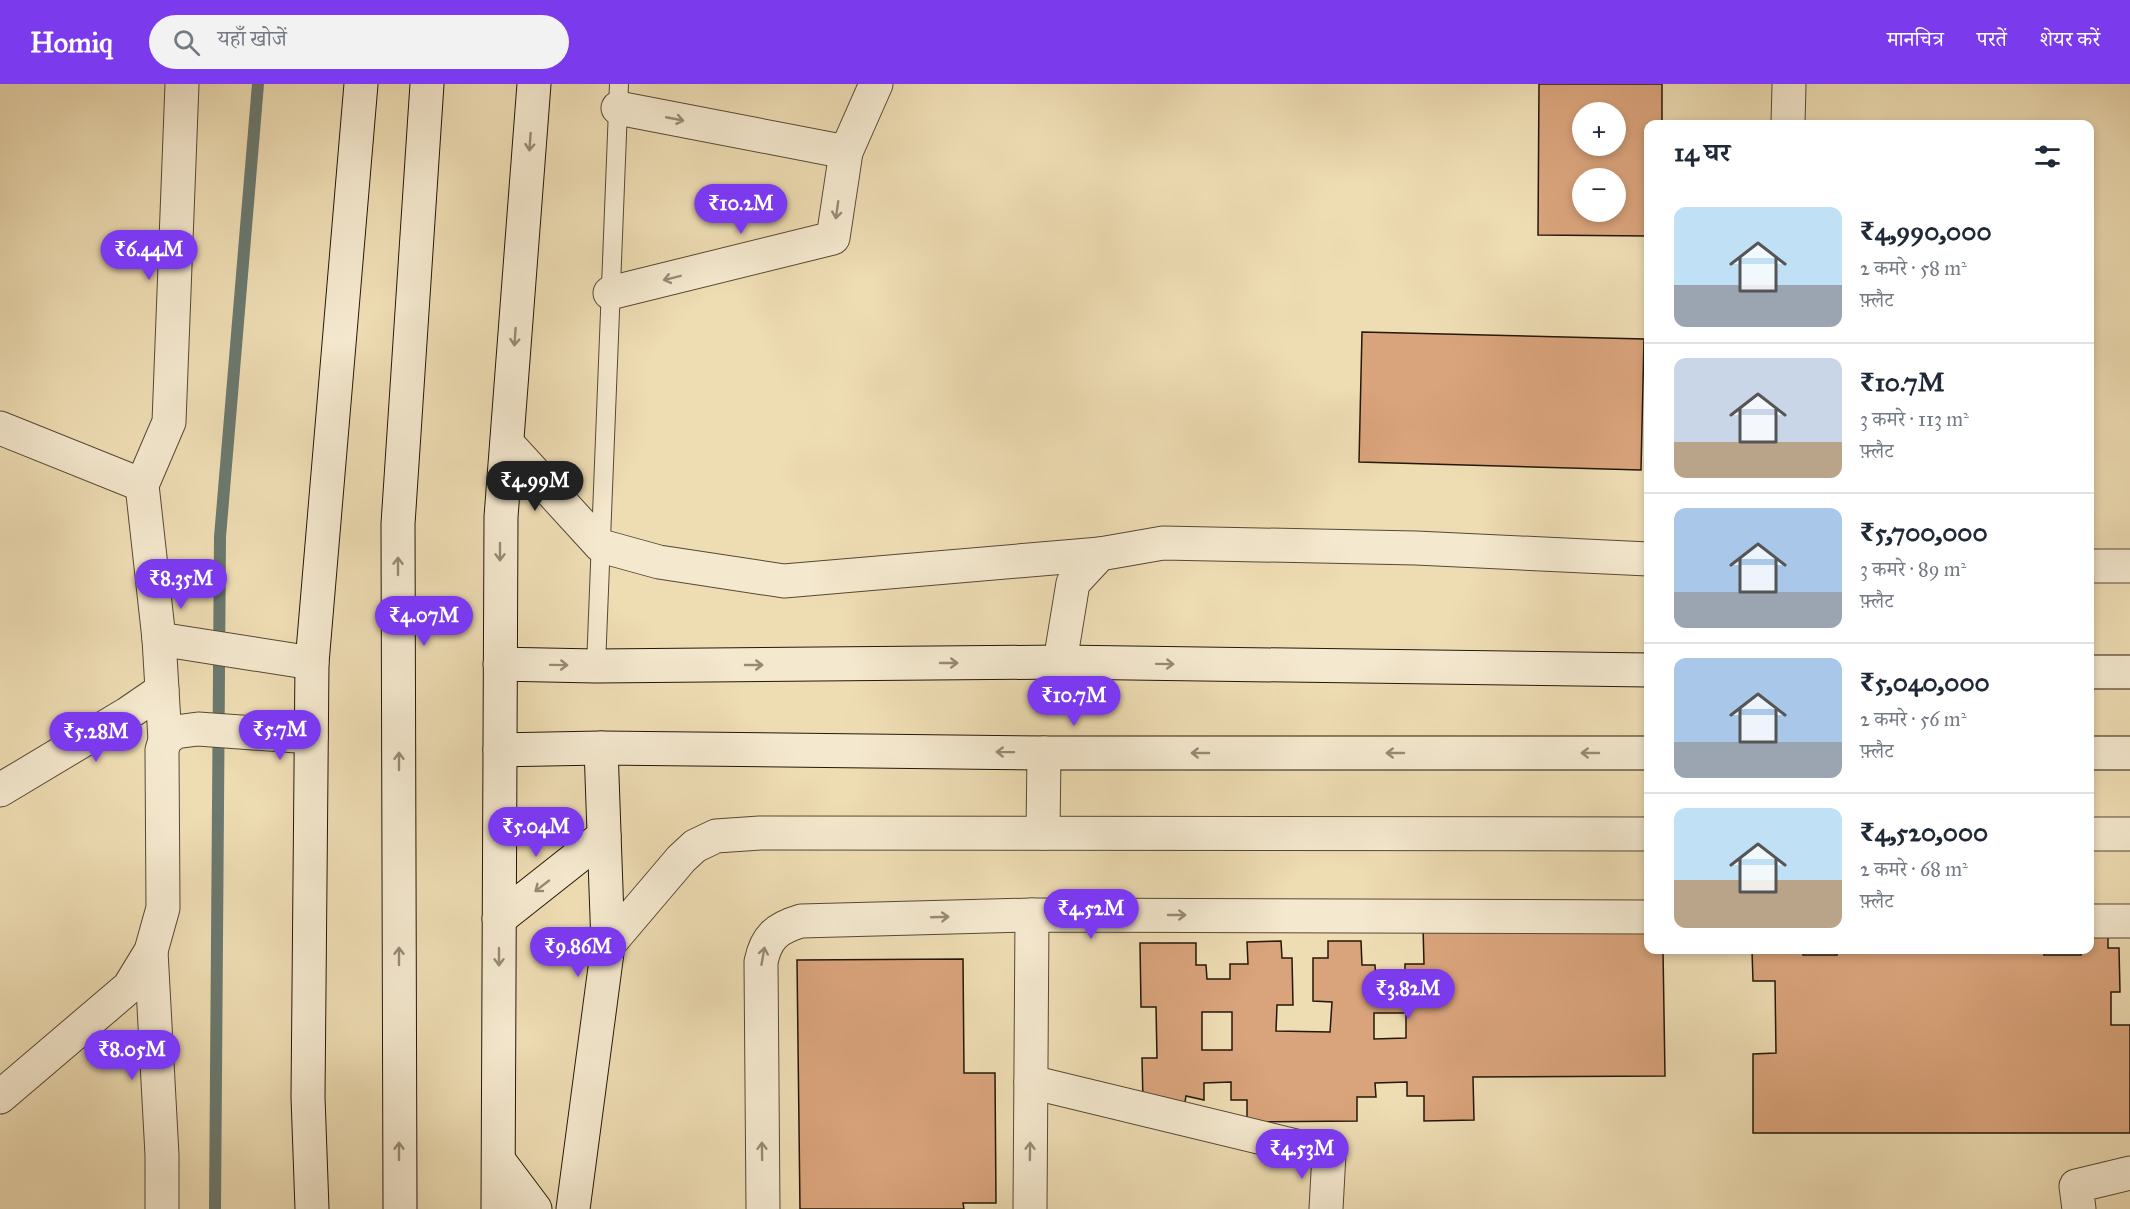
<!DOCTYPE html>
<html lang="hi">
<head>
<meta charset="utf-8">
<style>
  body { margin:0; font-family:"IM FELL Great Primer","Noto Serif Devanagari",serif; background:#f2f2f3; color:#1f2937; height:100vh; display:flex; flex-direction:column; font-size:22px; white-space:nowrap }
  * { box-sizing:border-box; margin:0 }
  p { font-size:20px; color:#747a83 }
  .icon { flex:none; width:33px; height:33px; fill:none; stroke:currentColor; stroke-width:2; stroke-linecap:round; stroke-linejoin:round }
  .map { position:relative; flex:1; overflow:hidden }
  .details { position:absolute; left:1644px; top:36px; width:450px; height:834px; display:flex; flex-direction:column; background:#fff; border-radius:12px; box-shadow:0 3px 9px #0003 }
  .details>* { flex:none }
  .buttons { position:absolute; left:1572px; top:18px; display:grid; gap:12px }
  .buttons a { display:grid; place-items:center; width:54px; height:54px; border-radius:50%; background:#fff; box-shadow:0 3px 9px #0003; font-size:30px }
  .price { position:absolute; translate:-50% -51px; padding:0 14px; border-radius:21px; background:#7c3aed; color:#fff; font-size:20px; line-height:39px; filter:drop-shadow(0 2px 3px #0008) }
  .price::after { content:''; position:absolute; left:50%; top:36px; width:18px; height:14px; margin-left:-9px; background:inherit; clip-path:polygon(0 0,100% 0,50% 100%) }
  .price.selected { background:#222; color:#fff }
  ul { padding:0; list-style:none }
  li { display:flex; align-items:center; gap:18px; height:150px; padding:0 30px }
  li+li { border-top:2px solid #e0e1e3 }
  li span { display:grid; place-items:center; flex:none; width:168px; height:120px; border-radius:12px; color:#555 }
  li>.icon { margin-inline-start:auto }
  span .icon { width:72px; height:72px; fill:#fffc; stroke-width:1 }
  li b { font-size:26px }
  h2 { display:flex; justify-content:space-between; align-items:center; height:72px; padding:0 30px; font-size:26px }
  header { display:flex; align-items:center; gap:36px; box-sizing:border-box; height:84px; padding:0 30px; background:#7c3aed; color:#fff }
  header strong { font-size:28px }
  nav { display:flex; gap:33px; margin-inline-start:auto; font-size:21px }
  .search { width:420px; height:54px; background:#f2f2f3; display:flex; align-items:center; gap:15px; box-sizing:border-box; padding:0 21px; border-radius:33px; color:#747a83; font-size:22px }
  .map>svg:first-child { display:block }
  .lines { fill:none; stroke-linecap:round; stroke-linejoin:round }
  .stream { stroke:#6b796f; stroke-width:12 }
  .building { fill:#d9a37b; stroke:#241809; stroke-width:1.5; fill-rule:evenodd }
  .lane-casing { stroke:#564934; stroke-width:20 }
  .street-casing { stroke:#564934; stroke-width:35 }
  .secondary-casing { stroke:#241809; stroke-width:35 }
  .lane { stroke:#f4e8ce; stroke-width:18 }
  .street { stroke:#f4e8ce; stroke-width:33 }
  .secondary { stroke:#f4e8ce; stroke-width:33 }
  .oneway { stroke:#968a75 }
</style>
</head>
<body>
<header>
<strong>Homiq</strong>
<div class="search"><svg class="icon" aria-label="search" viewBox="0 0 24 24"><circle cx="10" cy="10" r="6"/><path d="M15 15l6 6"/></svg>यहाँ खोजें</div>
<nav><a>मानचित्र</a><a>परतें</a><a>शेयर करें</a></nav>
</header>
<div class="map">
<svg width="2130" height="1125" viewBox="0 0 2130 1125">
  <rect width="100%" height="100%" fill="#eedcb3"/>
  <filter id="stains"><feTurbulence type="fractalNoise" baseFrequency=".00333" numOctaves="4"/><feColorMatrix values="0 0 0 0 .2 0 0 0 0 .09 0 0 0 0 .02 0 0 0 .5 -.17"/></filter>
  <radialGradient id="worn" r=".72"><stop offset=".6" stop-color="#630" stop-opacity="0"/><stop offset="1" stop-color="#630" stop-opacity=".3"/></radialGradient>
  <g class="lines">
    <!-- stream -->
    <polyline class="stream" points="215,1125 220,453 258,0"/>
  </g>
  <!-- building -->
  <g class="building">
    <path d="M1539,0H1662V40H1648V152L1538,151ZM1582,28H1616V62H1582ZM1582,94H1616V128H1582Z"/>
    <polygon points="1362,248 1644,255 1641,386 1359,378"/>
    <path d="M1648,839V866H1663L1665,992L1473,993L1474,1036L1424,1037V1012H1407V998L1375,999L1376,1013H1357V1037L1247,1038V1016H1231V998L1204,999V1016L1186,1012L1184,1024L1143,1018L1142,974H1157L1156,923H1141L1140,859H1196V881H1206L1207,895H1230V880H1248L1247,858L1281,857L1282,874H1292L1293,921H1277L1276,947L1330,948L1332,918L1313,917V874H1328V857H1361L1362,881H1375L1376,897H1405V880H1424L1423,842ZM1202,928H1232V966H1202ZM1374,929H1406V954L1374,955Z"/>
    <polygon points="2108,846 2108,864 2119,864 2120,908 2111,908 2111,941 2130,941 2130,1049 1753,1049 1753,970 1776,969 1775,897 1753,897 1752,867 1803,866 1803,871 1837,871 1837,866 1866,866 1866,868 1939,866 1939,869 1973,869 1973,866 2044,866 2044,871 2081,871 2081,866 2090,866 2090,847"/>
    <polygon points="963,875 964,989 995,989 996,1119 963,1119 964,1125 800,1125 797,876"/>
  </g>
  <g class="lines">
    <defs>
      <polyline id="lane" points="596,582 619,0"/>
      <g id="street">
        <polyline points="618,24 846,68"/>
        <polyline points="1788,40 1789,0"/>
        <polyline points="610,209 833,154 846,68 876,0"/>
        <polyline points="0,344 142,401"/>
        <polyline points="507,359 601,462 659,478 784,497 1100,470"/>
        <polyline points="2090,482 2130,482"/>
        <polyline points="159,555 312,579"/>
        <polyline points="1060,578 1073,499 1100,470 1163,459 1416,464 1648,475"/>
        <polyline points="165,656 159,555 142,401 169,338 182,0"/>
        <polyline points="0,706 127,630 162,606"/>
        <polyline points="1043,749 1044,669"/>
        <polyline points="2090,750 2130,750"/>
        <polyline points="2090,837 2130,837"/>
        <polyline points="608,861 681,775 695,762 716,752 760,749 1648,750"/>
        <polyline points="151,867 162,1071 162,1125"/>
        <polyline points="1031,998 1329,1070 1326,1125"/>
        <polyline points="0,1013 129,903 151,867 163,824 162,666 165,656 175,648 198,645 311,653"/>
        <path d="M763,1125L761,878C766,853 777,844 801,837L1032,831L1648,833"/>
        <polyline points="1030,1125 1032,831"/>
        <polyline points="2079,1125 2076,1102 2130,1089"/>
      </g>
      <g id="secondary">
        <polyline points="500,580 596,582 1060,578 1648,586"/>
        <polyline points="2090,588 2130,588"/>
        <polyline points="500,666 601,664 1044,669 1648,669"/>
        <polyline points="2090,669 2130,669"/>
        <polyline points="499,835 604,752"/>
        <polyline points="499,1077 535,1125"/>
        <polyline points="312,1125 308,1013 312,579 361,0"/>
        <polyline points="400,1125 398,440 427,0"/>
        <polyline points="498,1125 501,433 534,0"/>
        <polyline points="573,1125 608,861 601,664"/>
      </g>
    </defs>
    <!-- lane casing -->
    <use href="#lane" class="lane-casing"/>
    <!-- street casing -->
    <use href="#street" class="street-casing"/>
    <!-- secondary casing -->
    <use href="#secondary" class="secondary-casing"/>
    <!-- lane -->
    <use href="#lane" class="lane"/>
    <!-- street -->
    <use href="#street" class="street"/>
    <!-- secondary -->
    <use href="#secondary" class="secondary"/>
  </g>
  <!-- one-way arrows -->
  <defs><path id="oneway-shaft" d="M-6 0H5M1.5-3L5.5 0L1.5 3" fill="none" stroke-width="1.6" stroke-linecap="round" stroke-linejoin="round" transform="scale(1.5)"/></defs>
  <g class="oneway">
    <use href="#oneway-shaft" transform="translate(675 35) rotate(11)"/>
    <use href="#oneway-shaft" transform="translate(530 58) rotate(94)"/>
    <use href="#oneway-shaft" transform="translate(837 126) rotate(98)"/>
    <use href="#oneway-shaft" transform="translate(672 194) rotate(166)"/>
    <use href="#oneway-shaft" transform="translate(515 253) rotate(94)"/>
    <use href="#oneway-shaft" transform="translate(500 468) rotate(90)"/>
    <use href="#oneway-shaft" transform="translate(398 482) rotate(-90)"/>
    <use href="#oneway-shaft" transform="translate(949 579)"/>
    <use href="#oneway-shaft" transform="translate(1165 580) rotate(1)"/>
    <use href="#oneway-shaft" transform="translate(559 581) rotate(1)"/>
    <use href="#oneway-shaft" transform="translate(754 581)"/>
    <use href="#oneway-shaft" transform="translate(1005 668) rotate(-179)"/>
    <use href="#oneway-shaft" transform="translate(1200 669) rotate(-180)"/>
    <use href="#oneway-shaft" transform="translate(1395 669) rotate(-180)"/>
    <use href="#oneway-shaft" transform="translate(1590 669) rotate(-180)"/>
    <use href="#oneway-shaft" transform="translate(399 677) rotate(-90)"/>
    <use href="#oneway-shaft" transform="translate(542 802) rotate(142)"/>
    <use href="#oneway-shaft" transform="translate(1177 831)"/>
    <use href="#oneway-shaft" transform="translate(940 833) rotate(-2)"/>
    <use href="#oneway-shaft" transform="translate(399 872) rotate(-90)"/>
    <use href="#oneway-shaft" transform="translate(763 872) rotate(-80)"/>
    <use href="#oneway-shaft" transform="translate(499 873) rotate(90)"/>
    <use href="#oneway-shaft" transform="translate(399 1067) rotate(-90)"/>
    <use href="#oneway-shaft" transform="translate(762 1067) rotate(-91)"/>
    <use href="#oneway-shaft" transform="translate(1030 1067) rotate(-89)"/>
  </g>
  <rect width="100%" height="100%" filter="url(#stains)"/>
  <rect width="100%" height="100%" fill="url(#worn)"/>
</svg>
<div class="buttons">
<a>+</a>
<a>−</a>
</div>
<b class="price" style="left:741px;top:151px">₹10.2M</b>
<b class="price" style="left:149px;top:197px">₹6.44M</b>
<b class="price selected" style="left:535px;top:428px">₹4.99M</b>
<b class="price" style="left:181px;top:526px">₹8.35M</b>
<b class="price" style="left:424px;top:563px">₹4.07M</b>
<b class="price" style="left:1074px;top:643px">₹10.7M</b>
<b class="price" style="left:280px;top:677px">₹5.7M</b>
<b class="price" style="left:96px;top:679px">₹5.28M</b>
<b class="price" style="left:536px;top:774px">₹5.04M</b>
<b class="price" style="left:1091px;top:856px">₹4.52M</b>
<b class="price" style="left:578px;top:894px">₹9.86M</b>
<b class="price" style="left:1408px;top:936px">₹3.82M</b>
<b class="price" style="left:132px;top:997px">₹8.05M</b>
<b class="price" style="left:1302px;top:1096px">₹4.53M</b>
<section class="details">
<h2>14 घर<svg class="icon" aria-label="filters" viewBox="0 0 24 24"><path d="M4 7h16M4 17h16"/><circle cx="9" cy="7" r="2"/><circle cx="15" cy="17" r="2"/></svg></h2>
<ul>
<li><span style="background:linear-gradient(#bfe0f5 65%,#9aa5b1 0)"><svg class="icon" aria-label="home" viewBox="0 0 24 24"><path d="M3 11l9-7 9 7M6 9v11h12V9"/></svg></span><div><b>₹4,990,000</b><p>2 कमरे · 58 m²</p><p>फ़्लैट</p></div></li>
<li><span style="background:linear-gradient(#c9d6e8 70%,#b9a48a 0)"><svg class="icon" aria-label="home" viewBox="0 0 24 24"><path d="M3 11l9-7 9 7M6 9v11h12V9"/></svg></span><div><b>₹10.7M</b><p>3 कमरे · 113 m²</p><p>फ़्लैट</p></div></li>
<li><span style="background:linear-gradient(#a9c7e8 70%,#9aa5b1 0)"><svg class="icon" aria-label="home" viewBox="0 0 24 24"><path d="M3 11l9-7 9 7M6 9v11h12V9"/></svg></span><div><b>₹5,700,000</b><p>3 कमरे · 89 m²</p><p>फ़्लैट</p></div></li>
<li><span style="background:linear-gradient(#a9c7e8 70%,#9aa5b1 0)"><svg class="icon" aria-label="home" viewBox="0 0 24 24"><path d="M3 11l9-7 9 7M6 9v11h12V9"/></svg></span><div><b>₹5,040,000</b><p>2 कमरे · 56 m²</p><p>फ़्लैट</p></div></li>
<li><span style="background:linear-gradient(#bfe0f5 60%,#b9a48a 0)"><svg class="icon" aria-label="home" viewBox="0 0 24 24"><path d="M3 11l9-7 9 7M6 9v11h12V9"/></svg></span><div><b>₹4,520,000</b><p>2 कमरे · 68 m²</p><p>फ़्लैट</p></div></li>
</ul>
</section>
</div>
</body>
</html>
